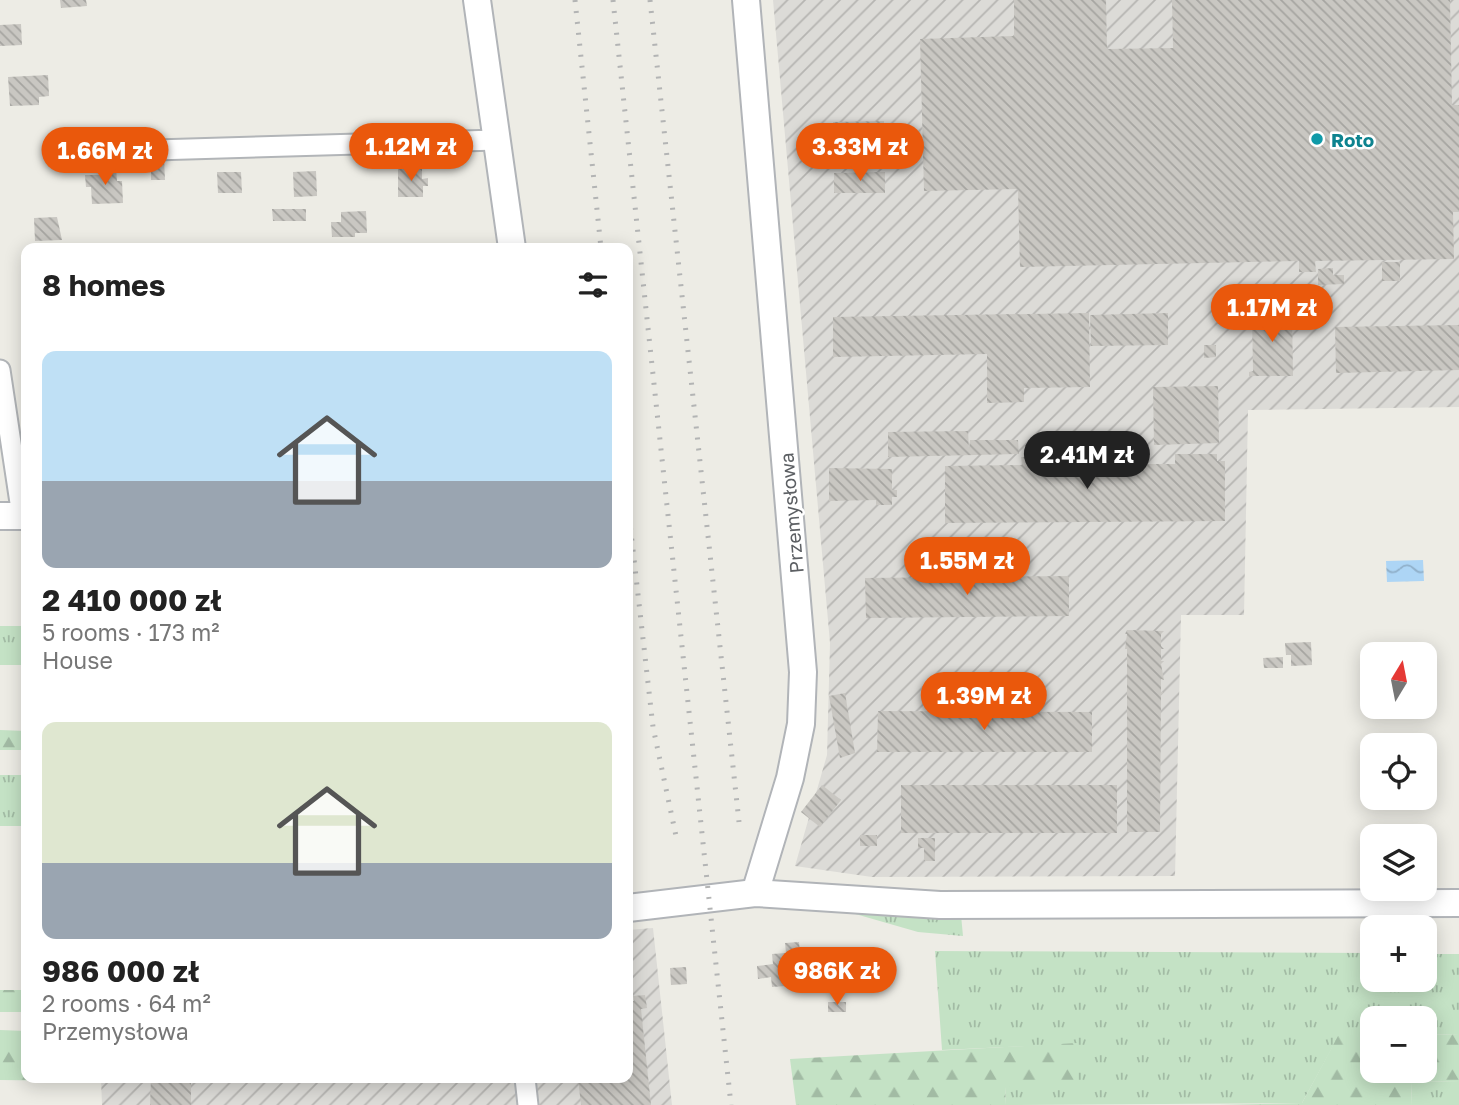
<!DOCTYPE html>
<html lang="en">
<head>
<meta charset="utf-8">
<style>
  body { margin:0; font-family:"Golos Text",sans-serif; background:#f6f6f6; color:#222; height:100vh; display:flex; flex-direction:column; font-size:26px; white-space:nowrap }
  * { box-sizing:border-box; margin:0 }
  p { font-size:23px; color:#767676 }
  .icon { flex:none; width:38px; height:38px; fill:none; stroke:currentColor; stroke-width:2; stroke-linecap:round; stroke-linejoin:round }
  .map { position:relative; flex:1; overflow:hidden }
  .details { position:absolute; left:21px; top:243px; width:612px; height:840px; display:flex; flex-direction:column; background:#fff; border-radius:14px; box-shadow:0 4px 18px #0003 }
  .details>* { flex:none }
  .needle { width:46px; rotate:10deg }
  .controls { position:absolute; left:1360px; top:642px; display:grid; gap:14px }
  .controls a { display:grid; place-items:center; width:77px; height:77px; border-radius:14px; background:#fff; box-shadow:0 4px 18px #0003; font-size:35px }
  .price { position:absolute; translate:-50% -60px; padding:0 16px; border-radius:24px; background:#ea580c; color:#fff; font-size:23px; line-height:46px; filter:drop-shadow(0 2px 4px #0008) }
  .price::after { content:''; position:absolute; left:50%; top:42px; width:21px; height:16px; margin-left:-10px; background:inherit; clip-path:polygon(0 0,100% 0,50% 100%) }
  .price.active { background:#222; color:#fff }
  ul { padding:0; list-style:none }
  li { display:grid; align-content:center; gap:14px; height:371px; padding:0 21px }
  li span { display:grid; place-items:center; height:217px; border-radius:14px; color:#555 }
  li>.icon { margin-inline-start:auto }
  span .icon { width:126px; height:126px; fill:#fffc; stroke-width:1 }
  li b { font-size:30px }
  h2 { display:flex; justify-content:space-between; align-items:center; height:84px; padding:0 21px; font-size:30px }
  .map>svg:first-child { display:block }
  .industrial { fill:url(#industrial-furrows) }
  .grass { fill:url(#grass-tufts) }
  .forest { fill:url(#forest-firs) }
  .water { fill:url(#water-waves) }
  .building { fill:url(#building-back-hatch) }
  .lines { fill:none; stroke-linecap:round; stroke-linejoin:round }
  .street-casing { stroke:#b2b5b8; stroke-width:23 }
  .secondary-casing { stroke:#b1b4b8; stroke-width:30 }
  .street { stroke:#fff; stroke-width:19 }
  .secondary { stroke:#fff; stroke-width:26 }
  .rail { stroke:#b3b4b4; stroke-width:5; stroke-dasharray:2 9; stroke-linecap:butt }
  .culture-dot { fill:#0f9aa8; stroke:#fff; stroke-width:2.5 }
  .labels { text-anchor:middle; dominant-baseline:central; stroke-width:5; stroke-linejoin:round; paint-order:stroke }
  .culture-label { font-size:19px; font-weight:bold; fill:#0d838f; stroke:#fff; text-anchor:start }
  .street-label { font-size:19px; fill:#5d6064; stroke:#fff }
</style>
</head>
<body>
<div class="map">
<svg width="1459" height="1105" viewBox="0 0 1459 1105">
  <defs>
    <pattern id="industrial-furrows" width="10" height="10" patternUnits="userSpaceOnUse" patternTransform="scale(1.75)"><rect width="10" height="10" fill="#dcdbd7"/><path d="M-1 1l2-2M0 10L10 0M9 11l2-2" fill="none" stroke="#b6b5b2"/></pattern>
    <pattern id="grass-tufts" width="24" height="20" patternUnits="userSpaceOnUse" patternTransform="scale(1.75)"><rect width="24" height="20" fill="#c4e2c5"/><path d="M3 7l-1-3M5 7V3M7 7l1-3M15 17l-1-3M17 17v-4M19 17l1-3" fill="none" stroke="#a2bba4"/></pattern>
    <pattern id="forest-firs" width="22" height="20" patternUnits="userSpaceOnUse" patternTransform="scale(1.75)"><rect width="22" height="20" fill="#c4e2c5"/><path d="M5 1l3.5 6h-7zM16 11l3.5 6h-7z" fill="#a2bba4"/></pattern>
    <pattern id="water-waves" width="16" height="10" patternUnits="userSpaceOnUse" patternTransform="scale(1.75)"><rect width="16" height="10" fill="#add5f5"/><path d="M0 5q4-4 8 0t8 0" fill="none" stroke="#90b0ca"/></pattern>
    <pattern id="building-back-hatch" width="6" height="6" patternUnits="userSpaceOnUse" patternTransform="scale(1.75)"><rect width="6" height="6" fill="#c9c7c2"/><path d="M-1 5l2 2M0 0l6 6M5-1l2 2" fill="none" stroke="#a6a5a1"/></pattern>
  </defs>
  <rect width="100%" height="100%" fill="#edece5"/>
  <!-- industrial -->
  <g class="industrial">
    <polygon points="773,0 1459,0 1459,407 1248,410 1244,615 1181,615 1175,876 872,877 795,866 827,755 830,643"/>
    <polygon points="653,928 672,1105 102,1105 101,1078 628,1078 628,930"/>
  </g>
  <!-- grass -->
  <g class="grass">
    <rect x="0" y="626" width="26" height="39"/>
    <rect x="0" y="775" width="26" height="51"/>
    <polygon points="838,909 961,915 963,936 918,932"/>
    <polygon points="935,951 1372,953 1372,980 1424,980 1425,954 1459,954 1459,1034 1425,1035 1424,1018 1372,1018 1372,1036 1338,1037 1302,1103 1006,1105 1005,1087 1077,1044 942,1050"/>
    <polygon points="1459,1081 1459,1105 1412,1105 1411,1082"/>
  </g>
  <!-- forest -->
  <g class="forest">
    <polygon points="0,730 26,731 26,750 0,750"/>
    <rect x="0" y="990" width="26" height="22"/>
    <polygon points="0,1030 26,1031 26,1078 82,1078 82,1081 0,1080"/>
    <polygon points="1459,1034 1459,1081 1411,1082 1412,1105 1219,1105 1302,1103 1338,1036 1372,1036 1372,1071 1424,1071 1425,1035"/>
    <polygon points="1077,1043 1077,1084 1005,1087 1006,1105 796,1105 790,1059"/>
  </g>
  <!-- water -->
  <polygon class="water" points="1423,560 1424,581 1387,582 1386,561"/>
  <!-- building -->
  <g class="building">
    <polygon points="60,0 86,0 87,6 61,8"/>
    <polygon points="1014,0 1106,0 1107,49 1173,48 1172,0 1450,0 1452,105 1459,105 1459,212 1453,212 1454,259 1315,261 1316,272 1299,272 1299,261 1020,267 1018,189 924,191 920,39 1014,36"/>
    <polygon points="21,24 22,45 0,46 0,25"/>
    <polygon points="48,75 49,96 39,97 39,105 10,106 8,77"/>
    <polygon points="884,121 884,141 833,142 833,122"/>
    <polygon points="884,146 884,166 834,167 833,147"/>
    <polygon points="377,151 395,151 395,169 378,169"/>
    <polygon points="164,159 165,180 151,180 151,160"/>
    <polygon points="102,167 116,167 117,181 122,181 123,203 92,204 91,187 86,187 85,175 102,175"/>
    <polygon points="398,169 422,169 422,179 428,178 428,186 423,186 423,197 398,197"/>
    <polygon points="316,171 317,196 294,197 293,172"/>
    <polygon points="217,172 241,172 242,193 218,193"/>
    <polygon points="885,172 885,193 834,193 834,173"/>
    <polygon points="272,209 306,209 306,221 273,221"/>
    <polygon points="366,211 367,233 355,233 355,237 332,237 331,222 341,222 341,212"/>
    <polygon points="57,217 62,240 35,241 34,218"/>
    <rect x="1382" y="262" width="18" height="19"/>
    <polygon points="1333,268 1333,275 1344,275 1344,284 1318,285 1318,269"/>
    <polygon points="1292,312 1293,376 1249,376 1249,372 1253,371 1252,313"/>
    <polygon points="1089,313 1090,387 1024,388 1024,402 987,403 987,354 833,357 833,317"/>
    <polygon points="1168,313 1168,345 1091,346 1090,315"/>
    <polygon points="1459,325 1459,370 1336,373 1335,327"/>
    <polygon points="1204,345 1216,345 1216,357 1204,358"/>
    <polygon points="1218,386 1219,443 1154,445 1153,387"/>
    <polygon points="968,431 969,449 970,440 1018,440 1019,454 888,457 888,432"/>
    <polygon points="1175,454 1217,454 1217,461 1225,461 1225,521 945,523 945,466 1022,465 1021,457 1127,456 1127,464 1175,464"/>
    <polygon points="829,468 892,469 892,490 897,490 897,497 892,497 892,505 876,505 876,500 829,501"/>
    <polygon points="1069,576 1069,616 866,618 865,578"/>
    <polygon points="1127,630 1164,631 1161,634 1161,646 1164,649 1161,649 1161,661 1164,661 1161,664 1164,680 1161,679 1161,692 1164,692 1161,695 1160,832 1127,832 1127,649 1125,649 1127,634 1125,634"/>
    <polygon points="1311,642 1312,665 1291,666 1291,655 1286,655 1285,643"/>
    <polygon points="1283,657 1283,668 1264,668 1263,658"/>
    <polygon points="845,693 855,753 840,758 829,696"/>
    <polygon points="878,711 1092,712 1092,752 877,752"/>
    <polygon points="822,785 841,800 820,827 801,812"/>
    <rect x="901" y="785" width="216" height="48"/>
    <rect x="860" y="835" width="17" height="11"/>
    <polygon points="918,838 935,838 935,861 924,861 924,848 918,848"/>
    <polygon points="799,942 801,962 782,964 785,986 772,987 771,977 758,979 757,966 773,964 772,954 786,953 785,943"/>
    <polygon points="686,967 687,984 671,985 670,968"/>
    <polygon points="645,995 647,1008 641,1009 651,1105 581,1105 578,1078 628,1078 628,1001 634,1001 633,996"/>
    <rect x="828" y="1002" width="18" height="10"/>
    <polygon points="151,1078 191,1078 191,1105 150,1105"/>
  </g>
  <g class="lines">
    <defs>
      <g id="street">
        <polyline points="155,150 497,140"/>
        <polyline points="0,370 22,516"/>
        <polyline points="525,1078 528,1105"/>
      </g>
      <g id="secondary">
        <polyline points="477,0 512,248"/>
        <polyline points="746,0 803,672 801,724 790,778 755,893"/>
        <polyline points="0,516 26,516"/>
        <polyline points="628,908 755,893 940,905 1459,903"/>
      </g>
    </defs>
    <!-- street casing -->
    <use href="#street" class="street-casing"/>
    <!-- secondary casing -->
    <use href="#secondary" class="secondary-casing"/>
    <!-- street -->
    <use href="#street" class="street"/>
    <!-- secondary -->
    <use href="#secondary" class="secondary"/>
    <!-- rail -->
    <g class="rail">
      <polyline points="575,0 601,248"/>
      <polyline points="613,0 731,1105"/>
      <polyline points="650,0 739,822"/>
      <polyline points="628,506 653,727 676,836"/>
    </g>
  </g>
  <!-- markers -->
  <circle class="culture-dot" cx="1317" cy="139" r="7"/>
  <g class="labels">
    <!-- culture labels -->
    <g class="culture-label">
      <text x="1331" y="139">Roto</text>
    </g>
    <!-- street labels -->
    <g class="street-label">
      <text transform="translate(791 513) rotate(-95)">Przemysłowa</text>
    </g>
  </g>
</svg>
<div class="controls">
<a><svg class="needle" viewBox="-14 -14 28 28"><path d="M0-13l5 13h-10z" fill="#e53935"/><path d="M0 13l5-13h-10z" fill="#767676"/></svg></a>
<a><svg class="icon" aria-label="locate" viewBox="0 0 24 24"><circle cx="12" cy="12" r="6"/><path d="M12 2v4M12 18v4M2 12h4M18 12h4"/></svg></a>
<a><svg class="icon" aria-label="layers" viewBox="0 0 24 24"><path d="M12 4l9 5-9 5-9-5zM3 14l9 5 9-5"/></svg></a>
<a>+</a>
<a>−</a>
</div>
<b class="price" style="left:411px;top:183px">1.12M zł</b>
<b class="price" style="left:860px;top:183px">3.33M zł</b>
<b class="price" style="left:105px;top:187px">1.66M zł</b>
<b class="price" style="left:1272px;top:344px">1.17M zł</b>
<b class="price active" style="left:1087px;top:491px">2.41M zł</b>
<b class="price" style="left:967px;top:597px">1.55M zł</b>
<b class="price" style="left:984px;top:732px">1.39M zł</b>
<b class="price" style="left:837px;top:1007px">986K zł</b>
<section class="details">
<h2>8 homes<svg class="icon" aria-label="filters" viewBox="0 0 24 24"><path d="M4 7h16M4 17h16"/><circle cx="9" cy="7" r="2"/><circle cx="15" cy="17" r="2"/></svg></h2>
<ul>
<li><span style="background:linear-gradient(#bfe0f5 60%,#9aa5b1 0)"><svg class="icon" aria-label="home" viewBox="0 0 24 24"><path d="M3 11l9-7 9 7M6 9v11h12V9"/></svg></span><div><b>2 410 000 zł</b><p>5 rooms · 173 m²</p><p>House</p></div></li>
<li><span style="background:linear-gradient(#dfe7d0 65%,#9aa5b1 0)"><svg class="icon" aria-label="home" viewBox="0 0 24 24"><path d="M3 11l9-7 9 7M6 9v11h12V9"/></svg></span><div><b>986 000 zł</b><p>2 rooms · 64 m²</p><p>Przemysłowa</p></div></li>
</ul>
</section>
</div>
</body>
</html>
